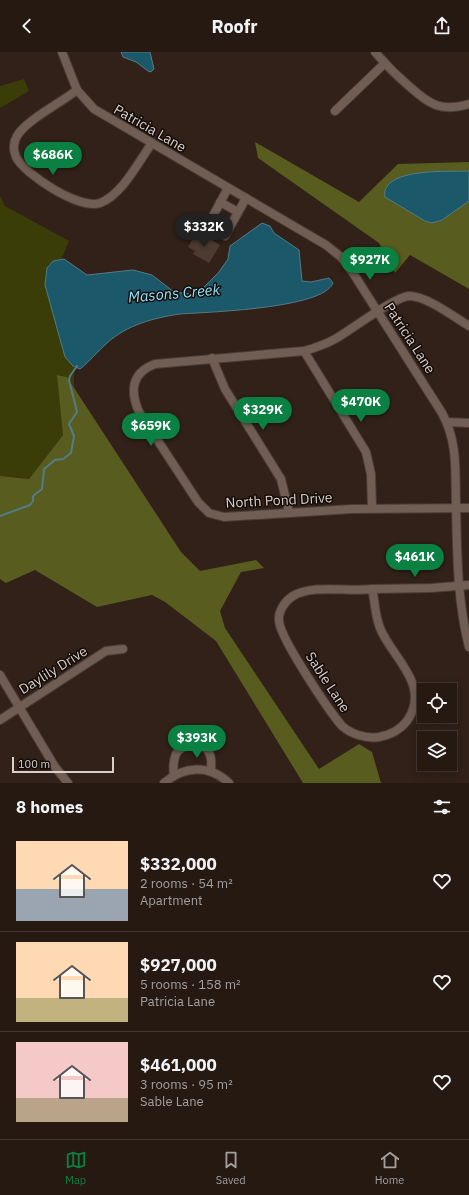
<!DOCTYPE html>
<html lang="en">
<head>
<meta charset="utf-8">
<style>
  body { margin:0; font-family:"IBM Plex Sans",sans-serif; background:#2d221b; color:#f1f3f6; height:100vh; display:flex; flex-direction:column; font-size:15px; white-space:nowrap }
  * { box-sizing:border-box; margin:0 }
  p { font-size:13px; color:#a3a09f }
  .icon { flex:none; width:22px; height:22px; fill:none; stroke:currentColor; stroke-width:2; stroke-linecap:round; stroke-linejoin:round }
  .map { position:relative; height:731px; overflow:hidden }
  .drawer { display:flex; flex-direction:column; background:#251912; flex:1 }
  .drawer>* { flex:none }
  .fabs { position:absolute; left:417px; top:631px; display:grid; gap:8px }
  .fabs a { display:grid; place-items:center; width:40px; height:40px; border-radius:0px; background:#251912; box-shadow:0 2px 10px #0003,0 0 0 1px #423832; font-size:20px }
  .scale { position:absolute; left:12px; bottom:10px; width:102px; box-sizing:border-box; padding-left:4px; border:2px solid #dacfc9; border-top:0; font-size:11px; line-height:14px; white-space:nowrap; color:#dacfc9; -webkit-text-stroke:3px #130c09; paint-order:stroke }
  .price { position:absolute; translate:-50% -34px; padding:0 9px; border-radius:14px; background:#0b8043; color:#fff; font-size:13px; line-height:26px; filter:drop-shadow(0 1px 2px #0008) }
  .price::after { content:''; position:absolute; left:50%; top:24px; width:12px; height:9px; margin-left:-6px; background:inherit; clip-path:polygon(0 0,100% 0,50% 100%) }
  .price.active { background:#222; color:#fff }
  ul { padding:0; list-style:none }
  li { display:flex; align-items:center; gap:12px; height:100px; padding:0 16px }
  li+li { border-top:1px solid #423832 }
  li span { display:grid; place-items:center; flex:none; width:112px; height:80px; border-radius:0px; color:#555 }
  li>.icon { margin-inline-start:auto }
  span .icon { width:48px; height:48px; fill:#fffc; stroke-width:1 }
  li b { font-size:17px }
  h2 { display:flex; justify-content:space-between; align-items:center; height:48px; padding:0 16px; font-size:17px }
  header { display:flex; justify-content:space-between; align-items:center; height:52px; padding:0 16px; background:#251912; font-size:18px; font-weight:700 }
  .tabs { display:flex; justify-content:space-around; align-items:center; height:56px; border-top:1px solid #423832; background:#251912; font-size:11px; color:#a3a09f }
  .tabs a { display:grid; justify-items:center; gap:2px }
  .tabs .active { color:#0b8043 }
  .map>svg:first-child { display:block }
  .green { fill:#3a3d07 }
  .forest { fill:#585c1f }
  .water { fill:#1b5869; stroke:#547c86 }
  .lines { fill:none; stroke-linecap:round; stroke-linejoin:round }
  .stream { stroke:#547c86; stroke-width:2 }
  .building { fill:#4d3b32 }
  .minor-casing { stroke:#4a3d37; stroke-width:10 }
  .minor { stroke:#705d53; stroke-width:8 }
  .labels { text-anchor:middle; dominant-baseline:central; stroke-width:3; stroke-linejoin:round; paint-order:stroke }
  .street-label { font-size:14px; fill:#dacfc9; stroke:#130c09 }
  .water-label { font-size:15px; font-style:italic; fill:#8fe4ff; stroke:#130c09 }
</style>
</head>
<body>
<header><svg class="icon" aria-label="back" viewBox="0 0 24 24"><path d="M15 5l-7 7 7 7"/></svg>Roofr<svg class="icon" aria-label="share" viewBox="0 0 24 24"><path d="M12 15V3M7 8l5-5 5 5M5 13v7h14v-7"/></svg></header>
<div class="map">
<svg width="469" height="731" viewBox="0 0 469 731">
  <rect width="100%" height="100%" fill="#312118"/>
  <!-- green -->
  <g class="green">
    <polygon points="24,27 29,39 0,56 0,34"/>
    <polygon points="0,144 5,154 69,189 62,206 48,213 62,298 74,315 74,335 67,325 58,323 63,383 29,427 0,424"/>
  </g>
  <!-- forest -->
  <g class="forest">
    <polygon points="255,90 359,150 398,112 469,110 469,237 410,203 395,221 379,191 258,106"/>
    <polygon points="57,323 67,325 181,500 200,519 256,508 264,516 241,520 220,559 225,576 319,717 359,692 372,700 381,731 303,731 216,589 165,550 152,543 97,555 35,518 6,531 0,527 0,424 29,427 63,383"/>
  </g>
  <!-- water -->
  <g class="water">
    <polygon points="121,0 150,0 154,17 151,20 148,19 136,10 123,5"/>
    <path d="M469,119V149L442,168L432,171L425,169L385,145C380,115 451,120 469,119Z"/>
    <path d="M262,171L270,174L274,181L299,198L302,229L311,230L329,226L333,231C323,257 206,260 180,262C153,266 127,273 107,291C98,299 90,309 80,317L73,314L65,305L45,233L47,216L53,209L64,207L87,223L133,218L152,223L174,240L191,242L201,238L219,220L228,207L230,194Z"/>
  </g>
  <g class="lines">
    <!-- stream -->
    <polyline class="stream" points="0,464 30,453 33,449 33,444 42,437 44,417 55,408 63,407 71,401 74,384 69,372 77,360 69,328 70,324 77,314"/>
  </g>
  <!-- building -->
  <polygon class="building" points="195,183 202,187 204,183 220,193 209,211 193,202 195,199 188,195"/>
  <g class="lines">
    <defs>
      <g id="minor">
        <path d="M62,0L77,38L94,57L326,193L341,205L353,221L442,361C458,390 455,419 456,451C457,499 457,548 469,595"/>
        <path d="M375,0C386,13 397,24 410,35C430,53 441,60 469,52"/>
        <path d="M77,38C62,50 25,69 17,84C13,91 13,98 16,105C25,123 80,158 100,151C122,143 139,109 152,91"/>
        <polyline points="335,59 384,12"/>
        <polyline points="228,136 207,175 225,184 246,146"/>
        <polyline points="220,150 238,160"/>
        <path d="M469,274C454,265 427,244 409,244C394,245 351,278 335,287C326,292 315,296 304,299L155,312C131,321 130,339 139,360L198,450L209,461L224,465L352,457L469,456"/>
        <polyline points="304,299 366,400 371,422 372,456"/>
        <polyline points="212,306 225,337 281,427 289,460"/>
        <polyline points="447,370 469,371"/>
        <path d="M372,537C375,549 375,564 380,576C392,606 432,633 407,669C400,678 390,683 379,685C366,687 351,682 342,674C329,659 280,586 279,569C278,559 285,549 293,544C313,532 349,540 372,537Z"/>
        <polyline points="372,537 431,536 469,533"/>
        <polyline points="0,623 55,715 68,731"/>
        <polyline points="0,668 106,599 123,597"/>
        <path d="M174,724C173,716 173,709 176,702C183,690 206,689 210,703C212,708 211,715 211,719"/>
        <path d="M164,731C184,714 209,712 229,731"/>
      </g>
    </defs>
    <!-- minor casing -->
    <use href="#minor" class="minor-casing"/>
    <!-- minor -->
    <use href="#minor" class="minor"/>
  </g>
  <g class="labels">
    <!-- street labels -->
    <g class="street-label">
      <text transform="translate(150 76) rotate(30)">Patricia Lane</text>
      <text transform="translate(410 286) rotate(57)">Patricia Lane</text>
      <text transform="translate(279 448) rotate(-3)">North Pond Drive</text>
      <text transform="translate(53 618) rotate(-32)">Daylily Drive</text>
      <text transform="translate(328 630) rotate(57)">Sable Lane</text>
    </g>
    <!-- water labels -->
    <g class="water-label">
      <text transform="translate(174 241) rotate(-5)">Masons Creek</text>
    </g>
  </g>
</svg>
<div class="fabs">
<a><svg class="icon" aria-label="locate" viewBox="0 0 24 24"><circle cx="12" cy="12" r="6"/><path d="M12 2v4M12 18v4M2 12h4M18 12h4"/></svg></a>
<a><svg class="icon" aria-label="layers" viewBox="0 0 24 24"><path d="M12 4l9 5-9 5-9-5zM3 14l9 5 9-5"/></svg></a>
</div>
<div class="scale">100 m</div>
<b class="price" style="left:53px;top:124px">$686K</b>
<b class="price active" style="left:204px;top:196px">$332K</b>
<b class="price" style="left:370px;top:229px">$927K</b>
<b class="price" style="left:361px;top:371px">$470K</b>
<b class="price" style="left:263px;top:379px">$329K</b>
<b class="price" style="left:151px;top:395px">$659K</b>
<b class="price" style="left:415px;top:526px">$461K</b>
<b class="price" style="left:197px;top:707px">$393K</b>
</div>
<section class="drawer">
<h2>8 homes<svg class="icon" aria-label="filters" viewBox="0 0 24 24"><path d="M4 7h16M4 17h16"/><circle cx="9" cy="7" r="2"/><circle cx="15" cy="17" r="2"/></svg></h2>
<ul>
<li><span style="background:linear-gradient(#ffd9b3 60%,#9aa5b1 0)"><svg class="icon" aria-label="home" viewBox="0 0 24 24"><path d="M3 11l9-7 9 7M6 9v11h12V9"/></svg></span><div><b>$332,000</b><p>2 rooms · 54 m²</p><p>Apartment</p></div><svg class="icon" aria-label="heart" viewBox="0 0 24 24"><path d="M12 20l-8-8c-3-5 5-10 8-4 3-6 11-1 8 4z"/></svg></li>
<li><span style="background:linear-gradient(#ffd9b3 70%,#c2b280 0)"><svg class="icon" aria-label="home" viewBox="0 0 24 24"><path d="M3 11l9-7 9 7M6 9v11h12V9"/></svg></span><div><b>$927,000</b><p>5 rooms · 158 m²</p><p>Patricia Lane</p></div><svg class="icon" aria-label="heart" viewBox="0 0 24 24"><path d="M12 20l-8-8c-3-5 5-10 8-4 3-6 11-1 8 4z"/></svg></li>
<li><span style="background:linear-gradient(#f6c9c9 70%,#b9a48a 0)"><svg class="icon" aria-label="home" viewBox="0 0 24 24"><path d="M3 11l9-7 9 7M6 9v11h12V9"/></svg></span><div><b>$461,000</b><p>3 rooms · 95 m²</p><p>Sable Lane</p></div><svg class="icon" aria-label="heart" viewBox="0 0 24 24"><path d="M12 20l-8-8c-3-5 5-10 8-4 3-6 11-1 8 4z"/></svg></li>
</ul>
</section>
<nav class="tabs">
<a class="active"><svg class="icon" aria-label="map" viewBox="0 0 24 24"><path d="M3 6l6-2 6 2 6-2v14l-6 2-6-2-6 2zM9 4v14M15 6v14"/></svg>Map</a>
<a><svg class="icon" aria-label="saved" viewBox="0 0 24 24"><path d="M7 4h10v16l-5-4-5 4z"/></svg>Saved</a>
<a><svg class="icon" aria-label="home" viewBox="0 0 24 24"><path d="M3 11l9-7 9 7M6 9v11h12V9"/></svg>Home</a>
</nav>
</body>
</html>
